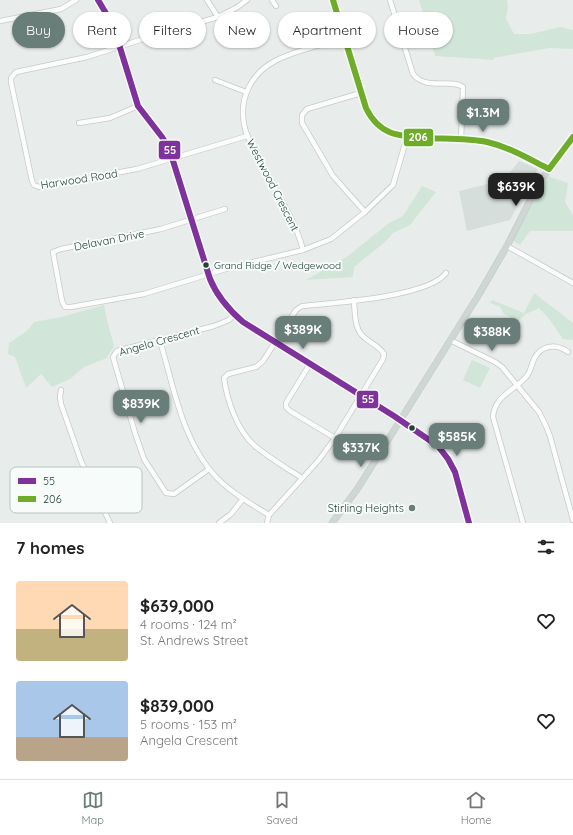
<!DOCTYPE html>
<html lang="en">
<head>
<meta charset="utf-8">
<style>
  body { margin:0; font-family:Quicksand,sans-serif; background:#f2f2f2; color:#222; height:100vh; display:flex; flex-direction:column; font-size:15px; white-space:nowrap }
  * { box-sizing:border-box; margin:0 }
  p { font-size:13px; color:#767676 }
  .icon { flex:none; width:22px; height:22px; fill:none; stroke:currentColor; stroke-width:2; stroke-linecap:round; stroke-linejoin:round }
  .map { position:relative; height:523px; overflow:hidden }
  .sheet { display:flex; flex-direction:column; background:#fff; flex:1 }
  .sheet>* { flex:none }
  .banner { position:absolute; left:12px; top:12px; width:549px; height:36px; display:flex; gap:8px }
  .price { position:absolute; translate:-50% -34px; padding:0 9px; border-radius:8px; background:#697e78; color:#fff; font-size:13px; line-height:26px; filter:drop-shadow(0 1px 2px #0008) }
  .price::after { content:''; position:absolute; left:50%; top:24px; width:12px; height:9px; margin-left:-6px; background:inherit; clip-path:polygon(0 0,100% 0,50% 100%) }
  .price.current { background:#222; color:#fff }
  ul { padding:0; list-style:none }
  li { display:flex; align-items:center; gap:12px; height:100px; padding:0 16px }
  li span { display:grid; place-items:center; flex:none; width:112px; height:80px; border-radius:4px; color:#555 }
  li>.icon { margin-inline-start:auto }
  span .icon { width:48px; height:48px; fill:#fffc; stroke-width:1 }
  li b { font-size:17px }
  h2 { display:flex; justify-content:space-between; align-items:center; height:48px; padding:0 16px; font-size:17px }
  .pill { padding:0 14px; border-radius:18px; background:#fff; box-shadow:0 1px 3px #0004; font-size:14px; line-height:36px }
  .pill.current { background:#697e78; color:#fff }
  .tabs { display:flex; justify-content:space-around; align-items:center; height:56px; border-top:1px solid #e0e0e0; background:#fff; font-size:11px; color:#767676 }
  .tabs a { display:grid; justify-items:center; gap:2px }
  .tabs .current { color:#697e78 }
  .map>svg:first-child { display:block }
  .built { fill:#d6dedb }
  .green { fill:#d1e6d8 }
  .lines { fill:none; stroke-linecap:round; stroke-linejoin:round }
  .minor-casing { stroke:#c5cac8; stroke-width:6 }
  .major-casing { stroke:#c3ccc9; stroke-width:7 }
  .minor { stroke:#fcfcfc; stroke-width:4.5 }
  .major { stroke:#cfd7d5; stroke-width:5.5 }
  .bus-1-casing { stroke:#f7fbf9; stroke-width:9 }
  .bus-2-casing { stroke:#f7fbf9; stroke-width:9 }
  .bus-1 { stroke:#7f329c; stroke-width:6 }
  .bus-2 { stroke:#6eac2a; stroke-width:6 }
  .bus-dot { fill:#24423a; stroke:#f7fbf9; stroke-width:1.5 }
  .poi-dot { fill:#697e78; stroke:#f7fbf9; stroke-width:1.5 }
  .labels { text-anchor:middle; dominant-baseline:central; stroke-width:4; stroke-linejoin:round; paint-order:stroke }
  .bus-label { font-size:10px; fill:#24423a; stroke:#f7fbf9; text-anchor:start }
  .street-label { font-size:11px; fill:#24423a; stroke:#f7fbf9 }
  .poi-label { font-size:11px; fill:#24423a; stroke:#f7fbf9; text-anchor:end }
  .key { fill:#f7fbf9; stroke:#b8c4c0; stroke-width:1 }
  .key-label { font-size:11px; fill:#24423a }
  .line-badge { stroke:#f7fbf9; stroke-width:1.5 }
  .badge-label { font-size:11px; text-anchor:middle; font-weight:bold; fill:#fff }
</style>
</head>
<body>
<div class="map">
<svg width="573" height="523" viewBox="0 0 573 523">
  <rect width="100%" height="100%" fill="#e8edeb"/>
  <!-- built -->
  <polygon class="built" points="519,161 538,169 510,220 467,231 459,191 504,180"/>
  <!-- green -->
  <g class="green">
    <polygon points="419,0 507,0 508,6 506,18 514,34 530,34 561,27 573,30 573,51 573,49 550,48 493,58 494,60 435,56"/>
    <polygon points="548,176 568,183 565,202 573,215 573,231 530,231 520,245 512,240"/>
    <polygon points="422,186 436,192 410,225 393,233 385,242 354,267 353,277 306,280 348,256 389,223 403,216"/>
    <polygon points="534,293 573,323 573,340 563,339 550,320 539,308 526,314 518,321 504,314 500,307 490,303 492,300 524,313"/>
    <polygon points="104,305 106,315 108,314 106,316 114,346 109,354 107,358 84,367 70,379 52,387 41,374 26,388 15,357 8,354 9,343 28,330 34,322 61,317"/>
    <polygon points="472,360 490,368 480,388 463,380"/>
  </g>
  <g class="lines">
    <defs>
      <g id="minor">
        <path d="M98,0L113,25L138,106C147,121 161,132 169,148L210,279C216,295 230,312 243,322L394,416L438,446L448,459L455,472L469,523"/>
        <polyline points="207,0 218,17"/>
        <polyline points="247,0 236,8 218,17 162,33 87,57 16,72 11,78 11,82 32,181 34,185 39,187 137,169 247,136"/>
        <polyline points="272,0 276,6"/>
        <path d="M333,0L366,108C373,124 383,131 399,136L486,142L504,147L549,169"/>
        <path d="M390,0L413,74C426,91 451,78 463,87L461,140"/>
        <polyline points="0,21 61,9 76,0"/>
        <polyline points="215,80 246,92"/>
        <polyline points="361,93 307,109 302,115 302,123 333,176 365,212"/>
        <polyline points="79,123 110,118 138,106"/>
        <polyline points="225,209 161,229 61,249 53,252 62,301 65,307 71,307 144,294 229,268 303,250 331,239 365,212 393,185 407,137"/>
        <polyline points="507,246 573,283"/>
        <path d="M303,250C295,219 276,191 261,163C255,150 246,138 244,124C239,97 252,73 275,61C295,50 323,45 345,38"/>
        <polyline points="450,340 495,362 502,367 539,412 546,426 550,436 573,520"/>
        <path d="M160,341C174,387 182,442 217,478C232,493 251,504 269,515"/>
        <polyline points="310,364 286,403 286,407 290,411 335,438"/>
        <polyline points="61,390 60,397 61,404 81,461 110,523"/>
        <polyline points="209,469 174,494 166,493 144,459 135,433 113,357 117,351 214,326 229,320 234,315"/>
        <path d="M302,478C288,469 266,456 254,445C237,430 227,400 224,378L228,374L256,367L263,361L296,310L302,306C332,303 429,297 446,273"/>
        <polyline points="219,523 231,514 243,499"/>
        <path d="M267,523L269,515L318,461L335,438L383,359L384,354C379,346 372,344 365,338C354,330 355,313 354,300"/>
        <path d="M523,523L493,417C494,397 513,391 525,378C531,373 531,365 534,359C541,345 556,343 568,352"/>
      </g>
      <polyline id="major" points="332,523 358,488 478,296 507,246 540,181 573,137"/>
    </defs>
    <!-- minor casing -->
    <use href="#minor" class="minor-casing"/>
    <!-- major casing -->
    <use href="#major" class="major-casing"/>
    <!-- minor -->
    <use href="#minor" class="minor"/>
    <!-- major -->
    <use href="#major" class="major"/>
    <defs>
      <path id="bus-1" d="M98,0L113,25L138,106L162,137L169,148L210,279C217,296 229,310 243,322L394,416L438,446L448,459L455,472L469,523"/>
      <path id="bus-2" d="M333,0L366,108C379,135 398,136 425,138C445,139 468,138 487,142C509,147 529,159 549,169L573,137"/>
    </defs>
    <!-- bus-1 casing -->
    <use href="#bus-1" class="bus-1-casing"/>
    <!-- bus-2 casing -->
    <use href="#bus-2" class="bus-2-casing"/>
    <!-- bus-1 -->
    <use href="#bus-1" class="bus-1"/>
    <!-- bus-2 -->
    <use href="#bus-2" class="bus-2"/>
  </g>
  <!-- markers -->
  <g class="bus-dot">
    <circle cx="206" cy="265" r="3.5"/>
    <circle cx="412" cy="428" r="3.5"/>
  </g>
  <circle class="poi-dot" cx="412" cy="508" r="4"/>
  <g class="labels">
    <!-- bus labels -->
    <g class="bus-label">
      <text x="214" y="265">Grand Ridge / Wedgewood</text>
    </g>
    <!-- street labels -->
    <g class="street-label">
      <text transform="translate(79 179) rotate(-9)">Harwood Road</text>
      <text transform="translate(273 185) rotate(63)">Westwood Crescent</text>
      <text transform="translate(109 240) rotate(-11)">Delavan Drive</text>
      <text transform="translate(159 341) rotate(-16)">Angela Crescent</text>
    </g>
    <!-- poi labels -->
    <g class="poi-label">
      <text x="404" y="508">Stirling Heights</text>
    </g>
  </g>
  <!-- legend -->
  <rect x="10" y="467" width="132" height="46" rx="6" class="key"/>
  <rect x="18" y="478" width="18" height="6" fill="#7f329c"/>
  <rect x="18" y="496" width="18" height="6" fill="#6eac2a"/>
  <g class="key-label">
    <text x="43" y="485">55</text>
    <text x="43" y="503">206</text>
  </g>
  <g class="line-badge">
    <rect x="403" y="128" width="31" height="19" rx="4" fill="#6eac2a"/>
    <rect x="158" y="140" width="23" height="20" rx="4" fill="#7f329c"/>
    <rect x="356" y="390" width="23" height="19" rx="4" fill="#7f329c"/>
  </g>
  <g class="badge-label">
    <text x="418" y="141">206</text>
    <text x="170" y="154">55</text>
    <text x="368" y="403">55</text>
  </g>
</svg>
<b class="price" style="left:483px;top:133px">$1.3M</b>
<b class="price current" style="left:516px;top:207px">$639K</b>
<b class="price" style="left:303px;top:350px">$389K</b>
<b class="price" style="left:492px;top:352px">$388K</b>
<b class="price" style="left:141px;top:424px">$839K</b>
<b class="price" style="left:457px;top:457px">$585K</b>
<b class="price" style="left:361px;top:468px">$337K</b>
<div class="banner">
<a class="pill current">Buy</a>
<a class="pill">Rent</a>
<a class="pill">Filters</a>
<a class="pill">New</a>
<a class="pill">Apartment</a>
<a class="pill">House</a>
</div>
</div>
<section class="sheet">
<h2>7 homes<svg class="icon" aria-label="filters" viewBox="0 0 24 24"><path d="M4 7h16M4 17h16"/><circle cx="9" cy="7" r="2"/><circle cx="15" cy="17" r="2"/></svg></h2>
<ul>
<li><span style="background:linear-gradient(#ffd9b3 60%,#c2b280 0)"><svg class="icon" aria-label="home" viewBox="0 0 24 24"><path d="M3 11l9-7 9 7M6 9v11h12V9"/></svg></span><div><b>$639,000</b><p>4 rooms · 124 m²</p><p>St. Andrews Street</p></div><svg class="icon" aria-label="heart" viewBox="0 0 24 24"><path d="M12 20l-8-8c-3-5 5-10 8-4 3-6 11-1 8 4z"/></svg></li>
<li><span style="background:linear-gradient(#a9c7e8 70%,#b9a48a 0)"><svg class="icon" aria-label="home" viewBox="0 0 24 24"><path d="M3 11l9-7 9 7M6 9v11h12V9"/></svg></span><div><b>$839,000</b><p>5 rooms · 153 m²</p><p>Angela Crescent</p></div><svg class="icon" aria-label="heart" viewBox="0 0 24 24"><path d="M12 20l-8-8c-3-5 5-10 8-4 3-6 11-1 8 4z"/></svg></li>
</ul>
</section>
<nav class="tabs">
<a class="current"><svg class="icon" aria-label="map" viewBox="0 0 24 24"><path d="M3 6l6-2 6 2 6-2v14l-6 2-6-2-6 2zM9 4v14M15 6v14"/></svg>Map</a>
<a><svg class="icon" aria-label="saved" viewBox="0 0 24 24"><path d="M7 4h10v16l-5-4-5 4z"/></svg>Saved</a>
<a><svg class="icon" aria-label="home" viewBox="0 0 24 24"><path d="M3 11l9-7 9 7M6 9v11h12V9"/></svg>Home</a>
</nav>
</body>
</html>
